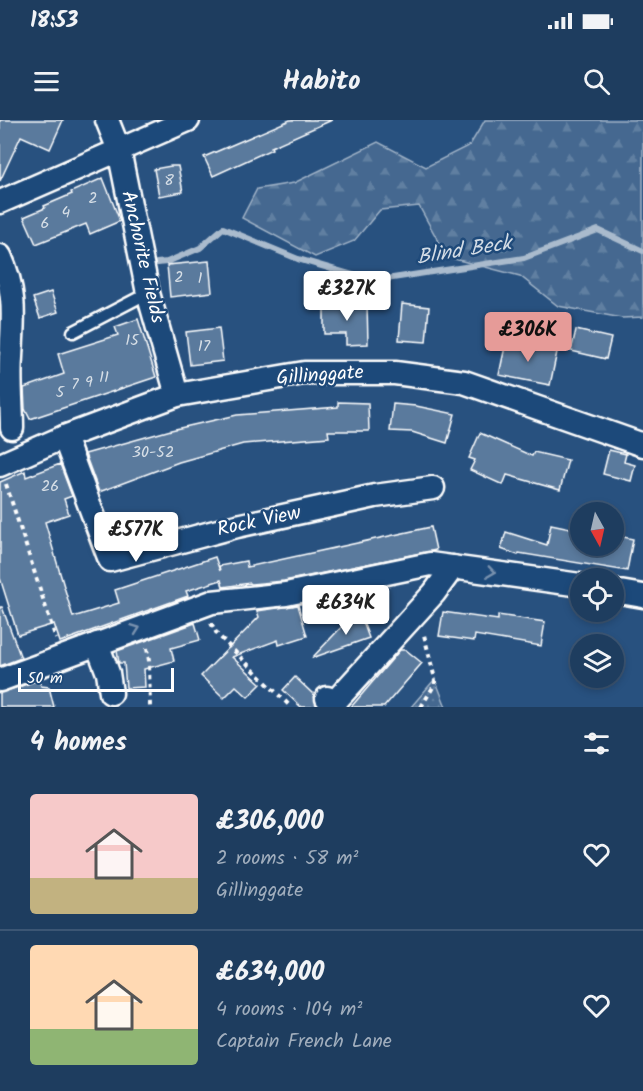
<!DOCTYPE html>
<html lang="en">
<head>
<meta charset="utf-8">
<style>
  body { margin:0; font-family:Kalam,sans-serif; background:#264465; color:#f1f3f6; height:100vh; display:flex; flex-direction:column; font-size:22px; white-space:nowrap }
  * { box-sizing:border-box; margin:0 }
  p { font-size:20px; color:#a1aebd }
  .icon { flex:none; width:33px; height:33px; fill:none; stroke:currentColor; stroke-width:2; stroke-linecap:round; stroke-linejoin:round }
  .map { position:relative; height:587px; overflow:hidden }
  .drawer { display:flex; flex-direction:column; background:#1e3d5f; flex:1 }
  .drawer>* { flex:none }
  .needle { width:39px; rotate:172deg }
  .fabs { position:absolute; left:570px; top:382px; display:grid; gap:12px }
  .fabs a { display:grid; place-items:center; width:54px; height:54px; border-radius:50%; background:#1e3d5f; box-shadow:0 3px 9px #0003,0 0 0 2px #3c5674; font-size:30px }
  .scale { position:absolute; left:18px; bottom:15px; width:156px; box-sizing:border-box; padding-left:6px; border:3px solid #fff; border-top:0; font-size:16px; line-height:21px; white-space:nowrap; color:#fff; -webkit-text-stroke:4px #1f4a7a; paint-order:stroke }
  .price { position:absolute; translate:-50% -51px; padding:0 14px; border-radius:6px; background:#fff; color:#222; font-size:20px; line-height:39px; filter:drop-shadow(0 2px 3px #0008) }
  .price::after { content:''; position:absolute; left:50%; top:36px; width:18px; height:14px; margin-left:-9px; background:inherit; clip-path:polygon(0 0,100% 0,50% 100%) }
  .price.on { background:#e69b98; color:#111 }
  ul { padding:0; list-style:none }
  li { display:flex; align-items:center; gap:18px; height:150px; padding:0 30px }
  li+li { border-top:2px solid #3c5674 }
  li span { display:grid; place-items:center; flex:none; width:168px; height:120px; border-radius:6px; color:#555 }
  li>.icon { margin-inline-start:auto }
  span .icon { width:72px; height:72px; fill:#fffc; stroke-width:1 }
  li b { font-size:26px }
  h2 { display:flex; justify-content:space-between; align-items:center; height:72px; padding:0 30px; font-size:26px }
  .status { display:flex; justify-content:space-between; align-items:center; height:42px; padding:0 30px; background:#1e3d5f; direction:ltr }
  .status svg { height:16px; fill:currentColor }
  header { display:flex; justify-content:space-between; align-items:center; height:78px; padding:0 30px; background:#1e3d5f; font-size:27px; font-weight:600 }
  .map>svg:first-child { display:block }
  .forest { fill:url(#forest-firs); stroke:#a2b4c8; stroke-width:1.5 }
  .park { fill:url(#park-dots); stroke:#a2b4c8; stroke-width:1.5 }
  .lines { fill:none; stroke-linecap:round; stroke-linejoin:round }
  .stream { stroke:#aabbcd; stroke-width:6 }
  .building { fill:#5a7a9d; stroke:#fff; stroke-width:1.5 }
  .service-casing { stroke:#fff; stroke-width:15 }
  .minor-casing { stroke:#fff; stroke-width:27 }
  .path { stroke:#fff; stroke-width:4; stroke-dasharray:4.5 4.5; stroke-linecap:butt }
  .service { stroke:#1f4a7a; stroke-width:10 }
  .minor { stroke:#1f4a7a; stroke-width:22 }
  .oneway { stroke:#7992af }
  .labels { text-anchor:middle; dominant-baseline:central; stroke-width:5; stroke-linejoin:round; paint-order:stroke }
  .number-label { font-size:16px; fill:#d6dee6 }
  .street-label { font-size:20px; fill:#fff; stroke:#1f4a7a }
  .water-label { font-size:21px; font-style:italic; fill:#d4dde6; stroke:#1f4a7a }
</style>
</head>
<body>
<div class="status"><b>18:53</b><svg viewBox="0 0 49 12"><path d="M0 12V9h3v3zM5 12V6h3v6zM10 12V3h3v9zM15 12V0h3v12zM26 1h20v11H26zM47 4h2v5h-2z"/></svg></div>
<header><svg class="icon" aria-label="menu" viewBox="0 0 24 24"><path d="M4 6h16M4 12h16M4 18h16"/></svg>Habito<svg class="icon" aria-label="search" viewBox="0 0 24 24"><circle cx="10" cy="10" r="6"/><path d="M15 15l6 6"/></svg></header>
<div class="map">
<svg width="643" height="587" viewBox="0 0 643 587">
  <defs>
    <pattern id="forest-firs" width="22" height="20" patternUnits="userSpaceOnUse" patternTransform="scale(1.5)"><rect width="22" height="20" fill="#446890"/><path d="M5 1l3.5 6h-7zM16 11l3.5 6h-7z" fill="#607fa1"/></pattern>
    <pattern id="park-dots" width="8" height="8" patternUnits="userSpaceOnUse" patternTransform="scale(1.5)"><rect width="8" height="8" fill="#446890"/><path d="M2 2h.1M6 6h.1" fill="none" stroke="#607fa1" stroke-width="1.8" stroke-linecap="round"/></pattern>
  </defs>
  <rect width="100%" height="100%" fill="#28517f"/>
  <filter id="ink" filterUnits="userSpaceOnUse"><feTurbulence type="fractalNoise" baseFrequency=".0167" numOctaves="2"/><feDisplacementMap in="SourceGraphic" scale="12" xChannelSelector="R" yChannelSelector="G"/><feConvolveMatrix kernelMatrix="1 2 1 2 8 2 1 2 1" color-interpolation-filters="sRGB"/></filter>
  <g filter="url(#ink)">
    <!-- forest -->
    <polygon class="forest" points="485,0 643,0 643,197 622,198 558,186 520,156 447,137 419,86 380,90 354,121 315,137 242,98 257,69 294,63 378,22 426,47 470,25"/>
    <!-- park -->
    <polygon class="park" points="435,559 446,587 411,587"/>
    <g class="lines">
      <!-- stream -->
      <polyline class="stream" points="157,143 167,142 200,128 223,108 298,139 373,161 524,138 598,110 643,131"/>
    </g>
    <!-- building -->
    <g class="building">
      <polygon points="0,0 63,0 50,29 21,16 0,61"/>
      <polygon points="290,0 332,0 271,27 272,29 213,56 204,37"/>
      <polygon points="171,46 178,46 183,72 159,76 154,49"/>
      <polygon points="103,58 120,101 90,114 86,104 36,124 24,97 45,88 44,86 72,74 71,72"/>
      <polygon points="209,141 212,172 170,177 167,145"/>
      <polygon points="51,172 58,192 40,198 33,178"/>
      <polygon points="367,183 368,224 346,225 346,214 324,214 324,184"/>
      <polygon points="402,184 429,187 426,222 399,220"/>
      <polygon points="138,199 156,257 30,299 25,289 24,268 64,254 58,234 118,215 115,207"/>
      <polygon points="219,208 223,241 190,245 186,212"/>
      <polygon points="576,210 611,218 606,239 571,231"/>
      <polygon points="506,222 557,232 550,265 499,255"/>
      <polygon points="338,282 368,283 369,311 328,311 329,317 243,324 179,342 99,372 85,334 171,310 237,295 338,287"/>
      <polygon points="393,284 416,286 455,294 447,323 412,312 390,311"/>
      <polygon points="480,313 532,336 534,332 568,340 560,370 507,355 503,365 470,350 475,340 469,338"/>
      <polygon points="609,330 626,334 624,342 635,345 631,361 603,354"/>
      <polygon points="60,344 72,376 64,379 69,394 45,402 73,497 119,483 115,470 215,437 220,451 219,446 246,441 247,447 431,407 436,430 284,461 251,464 250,463 223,467 221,460 186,471 188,476 60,522 54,504 18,515 0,458 0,362 25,351 26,357"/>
      <polygon points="551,404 580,410 580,426 614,426 614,415 633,419 627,451 519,433 518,435 501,429 506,412 547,425"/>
      <polygon points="298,485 307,516 279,525 278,520 232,537 261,564 248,577 236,566 224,578 201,556 259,497 257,491"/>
      <polygon points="0,487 2,487 21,538 0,546"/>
      <polygon points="443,492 498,500 498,495 545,502 541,526 475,515 474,521 439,516"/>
      <polygon points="360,494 369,518 312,538 351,497"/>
      <polygon points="195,503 200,520 171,528 174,541 144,549 145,567 126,568 124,543 119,543 117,531"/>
      <polygon points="400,530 406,530 422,543 384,587 351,587"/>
      <polygon points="295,557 314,575 317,587 301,587 283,570"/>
      <polygon points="39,560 41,566 49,567 54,587 0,587 0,573"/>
    </g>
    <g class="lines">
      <defs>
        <polyline id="service" points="73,212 148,173"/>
        <g id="minor">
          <polyline points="107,0 119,30 148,173 177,275"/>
          <polyline points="0,82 188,0"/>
          <path d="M0,136C17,173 13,198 11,237C9,261 12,285 12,308"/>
          <polyline points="64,317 110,440 237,406 375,376 433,368"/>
          <polyline points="0,345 64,317 177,275 304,253 395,253 464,262 643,325"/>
          <polyline points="614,471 643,476"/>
          <polyline points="97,524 108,553 111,573"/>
          <polyline points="0,560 212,482 286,474 430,444 580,465"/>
          <polyline points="327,578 333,584 434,473 453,447"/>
        </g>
      </defs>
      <!-- service casing -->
      <use href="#service" class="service-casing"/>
      <!-- minor casing -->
      <use href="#minor" class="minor-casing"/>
      <!-- path -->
      <g class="path">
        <polyline points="6,364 56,519"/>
        <polyline points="211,503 217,514 291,587"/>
        <polyline points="147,528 149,541 150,587"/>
        <polyline points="421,587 435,564 435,559 424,515"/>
      </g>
      <!-- service -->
      <use href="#service" class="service"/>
      <!-- minor -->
      <use href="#minor" class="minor"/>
    </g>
    <!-- one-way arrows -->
    <defs><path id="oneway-chevron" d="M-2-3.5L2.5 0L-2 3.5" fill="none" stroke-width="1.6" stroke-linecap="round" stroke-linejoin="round" transform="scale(1.5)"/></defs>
    <g class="oneway">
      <use href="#oneway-chevron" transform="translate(491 452) rotate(8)"/>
      <use href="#oneway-chevron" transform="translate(136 509) rotate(-20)"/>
    </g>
  </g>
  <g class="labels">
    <!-- number labels -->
    <g class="number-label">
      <text x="169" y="60">8</text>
      <text x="93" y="78">2</text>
      <text x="66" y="92">4</text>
      <text x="45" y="103">6</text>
      <text x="179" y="157">2</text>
      <text x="200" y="158">1</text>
      <text x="132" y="220">15</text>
      <text x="204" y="226">17</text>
      <text x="104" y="257">11</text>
      <text x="89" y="262">9</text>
      <text x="75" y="264">7</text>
      <text x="60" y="272">5</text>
      <text x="153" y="332">30-52</text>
      <text x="50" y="366">26</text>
    </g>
    <!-- street labels -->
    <g class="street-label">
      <text transform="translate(142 137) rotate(77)">Anchorite Fields</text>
      <text transform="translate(320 256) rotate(-4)">Gillinggate</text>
      <text transform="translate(259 402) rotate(-12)">Rock View</text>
    </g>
    <!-- water labels -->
    <g class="water-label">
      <text transform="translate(464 131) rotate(-9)">Blind Beck</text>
    </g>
  </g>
</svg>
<div class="fabs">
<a><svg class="needle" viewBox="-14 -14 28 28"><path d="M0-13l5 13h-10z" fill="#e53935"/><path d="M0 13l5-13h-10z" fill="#a1aebd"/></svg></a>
<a><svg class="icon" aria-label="locate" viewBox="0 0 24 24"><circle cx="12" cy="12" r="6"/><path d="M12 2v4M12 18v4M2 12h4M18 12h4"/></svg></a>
<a><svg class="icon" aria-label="layers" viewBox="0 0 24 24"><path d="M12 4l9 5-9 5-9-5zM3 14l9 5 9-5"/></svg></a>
</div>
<div class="scale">50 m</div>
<b class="price" style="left:347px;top:202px">£327K</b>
<b class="price on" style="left:528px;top:243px">£306K</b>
<b class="price" style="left:136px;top:443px">£577K</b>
<b class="price" style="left:346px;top:516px">£634K</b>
</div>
<section class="drawer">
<h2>4 homes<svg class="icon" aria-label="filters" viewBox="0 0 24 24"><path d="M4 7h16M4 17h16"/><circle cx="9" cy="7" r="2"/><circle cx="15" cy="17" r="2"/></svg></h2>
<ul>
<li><span style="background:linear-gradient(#f6c9c9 70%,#c2b280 0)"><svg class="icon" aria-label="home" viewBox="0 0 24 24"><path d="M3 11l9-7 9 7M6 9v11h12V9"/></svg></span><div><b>£306,000</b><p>2 rooms · 58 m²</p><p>Gillinggate</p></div><svg class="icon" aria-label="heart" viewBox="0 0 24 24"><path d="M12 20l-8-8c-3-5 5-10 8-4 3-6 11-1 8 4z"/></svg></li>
<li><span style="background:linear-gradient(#ffd9b3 70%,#8fb573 0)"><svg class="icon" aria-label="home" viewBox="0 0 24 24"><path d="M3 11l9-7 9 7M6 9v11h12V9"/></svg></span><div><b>£634,000</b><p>4 rooms · 104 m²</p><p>Captain French Lane</p></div><svg class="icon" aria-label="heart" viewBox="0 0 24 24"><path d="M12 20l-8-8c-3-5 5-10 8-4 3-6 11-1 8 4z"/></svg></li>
</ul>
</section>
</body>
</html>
